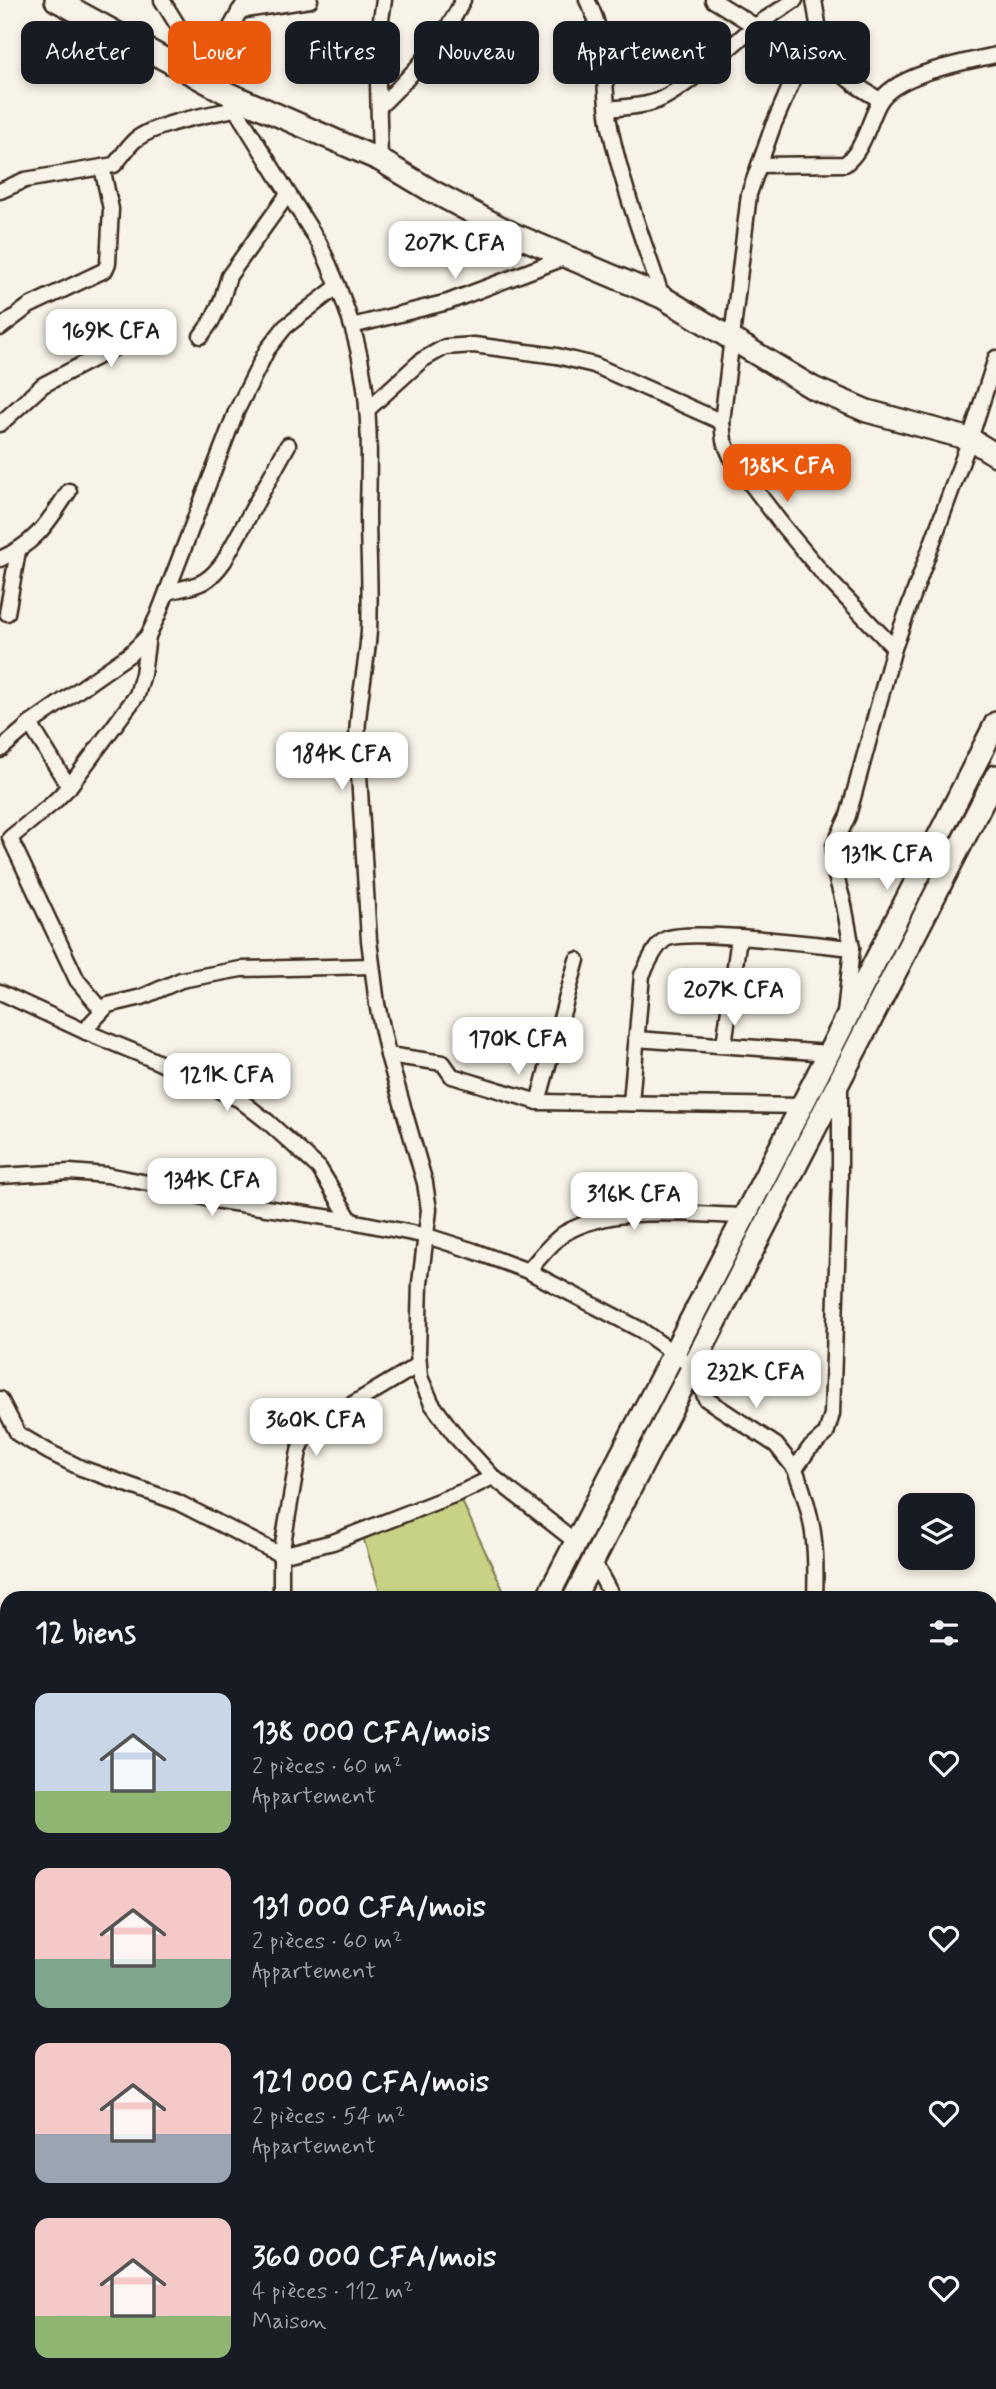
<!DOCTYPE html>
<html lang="fr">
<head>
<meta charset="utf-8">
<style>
  body { margin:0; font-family:Mynerve,sans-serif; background:#242831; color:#f1f3f6; height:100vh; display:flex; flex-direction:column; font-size:26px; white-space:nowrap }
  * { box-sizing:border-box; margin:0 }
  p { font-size:23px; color:#9ea1a6 }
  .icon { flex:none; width:38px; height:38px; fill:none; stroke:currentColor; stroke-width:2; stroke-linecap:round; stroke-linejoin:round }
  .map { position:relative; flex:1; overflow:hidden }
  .details { position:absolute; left:0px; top:1591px; width:998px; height:800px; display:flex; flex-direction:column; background:#171b24; border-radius:21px 21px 0 0; box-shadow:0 4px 10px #0003 }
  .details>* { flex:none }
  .top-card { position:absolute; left:21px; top:21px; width:956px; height:63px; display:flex; gap:14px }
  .fabs { position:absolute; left:898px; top:1493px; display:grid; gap:14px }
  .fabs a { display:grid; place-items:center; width:77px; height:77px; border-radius:14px; background:#171b24; box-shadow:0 4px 10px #0003; font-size:35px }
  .price { position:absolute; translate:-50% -60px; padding:0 16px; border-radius:14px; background:#fff; color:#222; font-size:23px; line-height:46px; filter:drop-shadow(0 2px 4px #0008) }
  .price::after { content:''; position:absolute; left:50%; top:42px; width:21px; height:16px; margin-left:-10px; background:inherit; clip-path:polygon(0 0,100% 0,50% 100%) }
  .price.current { background:#ea580c; color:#fff }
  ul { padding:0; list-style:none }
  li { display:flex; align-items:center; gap:21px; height:175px; padding:0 35px }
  li span { display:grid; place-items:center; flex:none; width:196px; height:140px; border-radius:14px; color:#555 }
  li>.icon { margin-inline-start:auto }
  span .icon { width:84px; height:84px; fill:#fffc; stroke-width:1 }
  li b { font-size:30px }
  h2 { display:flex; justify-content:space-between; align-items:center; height:84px; padding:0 35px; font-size:30px }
  .pill { padding:0 24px; border-radius:14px; background:#171b24; box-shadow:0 4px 10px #0003; font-size:24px; line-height:63px }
  .pill.current { background:#ea580c; color:#fff }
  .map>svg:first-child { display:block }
  .green { fill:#c7d285; stroke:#817e52; stroke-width:2 }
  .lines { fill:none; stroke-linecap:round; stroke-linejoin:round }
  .street-casing { stroke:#3b2a1e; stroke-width:19 }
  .secondary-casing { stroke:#3b2a1e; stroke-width:26 }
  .street { stroke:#f7f3e8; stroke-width:14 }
  .secondary { stroke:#f7f3e8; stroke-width:21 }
</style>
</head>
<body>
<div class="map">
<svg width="996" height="2389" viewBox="0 0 996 2389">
  <rect width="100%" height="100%" fill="#f7f3e8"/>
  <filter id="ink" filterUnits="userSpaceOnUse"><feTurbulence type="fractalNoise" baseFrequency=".0143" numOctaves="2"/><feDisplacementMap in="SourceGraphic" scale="14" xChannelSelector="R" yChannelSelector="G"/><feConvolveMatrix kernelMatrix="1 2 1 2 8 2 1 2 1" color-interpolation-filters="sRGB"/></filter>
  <g filter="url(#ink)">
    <!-- green -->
    <polygon class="green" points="459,1495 507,1598 382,1598 362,1534"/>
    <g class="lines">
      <defs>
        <g id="street">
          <path d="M162,0L191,47L225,92L319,243C338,283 355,325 362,369C371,416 369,465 368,512C368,552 371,591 369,630C367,667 357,704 357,741L369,940L377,1004L388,1055L425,1183L429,1210L420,1283L418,1352L420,1377L432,1404L458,1439L493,1477L576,1542"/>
          <path d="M587,0C610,41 601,87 611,132C623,188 644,242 662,297"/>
          <polyline points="713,0 755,26 795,0"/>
          <polyline points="814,0 820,36 801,64 793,80 773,126 749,194 722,422 724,441 732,459 783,526 824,575 894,648"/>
          <polyline points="239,11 310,0"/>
          <path d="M820,36C834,74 847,80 880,100"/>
          <polyline points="208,68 246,0"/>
          <path d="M379,107C412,75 443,42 463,0"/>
          <path d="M608,109C622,107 637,107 651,103C680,95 730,46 755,26"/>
          <polyline points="380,160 377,45 384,0"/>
          <path d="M759,165L845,164C864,150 868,123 879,103C894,74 965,62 996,55"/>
          <path d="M0,191L25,180L114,165C122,157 127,147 135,140C156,123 208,115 235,109"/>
          <polyline points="352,326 448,302 564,258"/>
          <polyline points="0,328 29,306 105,270 108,263 111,209 102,167"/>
          <polyline points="201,336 211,322 221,302 229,276 288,194"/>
          <polyline points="367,410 422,360 445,347 474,345 557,356 594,365 722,422"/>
          <polyline points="0,424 43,385 162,323"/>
          <path d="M0,559C37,543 48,522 69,491"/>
          <path d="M167,592C195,585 206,587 224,561L288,445"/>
          <polyline points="7,613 18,551"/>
          <polyline points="30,724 69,787"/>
          <polyline points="0,750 30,724 130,654 148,636 158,615 236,412 267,350 285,327 338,286"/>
          <polyline points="0,992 86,1032 91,1023 108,1005 142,997 181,980 241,969 372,966"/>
          <polyline points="102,1010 77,980 10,838 53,803 69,787 137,695 143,674 148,636"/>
          <polyline points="845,1013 852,948 844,905 834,869 834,846 848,816 894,648 970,439 996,358"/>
          <polyline points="86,1032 147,1057 240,1100 268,1122 319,1168 351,1221"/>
          <polyline points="636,1039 828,1053"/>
          <polyline points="724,1045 739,937"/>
          <polyline points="388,1055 443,1063 452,1076 538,1102 577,960"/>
          <polyline points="538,1102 801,1106"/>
          <path d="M631,1103L642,975C648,964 655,945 666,939C689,928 819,945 852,948"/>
          <polyline points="0,1176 70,1172 107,1175 168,1187 214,1200 351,1221 427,1236 474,1251 528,1271 641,1330 693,1367 706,1399 776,1445 795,1469"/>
          <path d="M528,1271C539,1259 551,1242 565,1233C614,1204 690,1215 745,1216"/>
          <polyline points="0,1399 18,1434 49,1452 81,1468 177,1502 281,1555 333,1542 464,1491 493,1477"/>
          <polyline points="593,1561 613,1598"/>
          <polyline points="281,1598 281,1555 299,1451 303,1441 316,1426 418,1365"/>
          <path d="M815,1598C817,1545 814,1518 795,1469L809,1449L826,1434L832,1414L840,1177V1087"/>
          <polyline points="0,1685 7,1684"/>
          <polyline points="0,1929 7,1920"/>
          <polyline points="0,1993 7,2009"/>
          <polyline points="990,2028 996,2028"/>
          <polyline points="0,2103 7,2103"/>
          <polyline points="990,2137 996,2137"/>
          <polyline points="990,2227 996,2229"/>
          <polyline points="0,2312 7,2331"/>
          <polyline points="990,2336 996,2335"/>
          <polyline points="20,2384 21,2389"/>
          <polyline points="74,2384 79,2389"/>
          <polyline points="900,2384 901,2389"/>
          <polyline points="194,2389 196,2384"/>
        </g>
        <g id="secondary">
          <polyline points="56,0 225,92 380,160 430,190 513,234 662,297 813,388 867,411 970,439 996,455"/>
          <polyline points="547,1598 815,1080 996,723"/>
          <polyline points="574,1598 996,776"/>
          <polyline points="739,2384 741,2389"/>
          <polyline points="760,2384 761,2389"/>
        </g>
      </defs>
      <!-- street casing -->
      <use href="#street" class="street-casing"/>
      <!-- secondary casing -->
      <use href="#secondary" class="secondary-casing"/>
      <!-- street -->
      <use href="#street" class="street"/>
      <!-- secondary -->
      <use href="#secondary" class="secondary"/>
    </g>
  </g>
</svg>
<div class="fabs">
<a><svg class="icon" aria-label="layers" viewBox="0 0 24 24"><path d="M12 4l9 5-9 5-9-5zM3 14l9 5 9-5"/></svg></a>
</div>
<b class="price" style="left:455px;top:281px">207K CFA</b>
<b class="price" style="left:111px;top:369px">169K CFA</b>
<b class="price current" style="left:787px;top:504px">138K CFA</b>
<b class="price" style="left:342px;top:792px">184K CFA</b>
<b class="price" style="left:887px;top:892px">131K CFA</b>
<b class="price" style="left:734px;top:1028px">207K CFA</b>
<b class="price" style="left:518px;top:1077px">170K CFA</b>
<b class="price" style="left:227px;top:1113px">121K CFA</b>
<b class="price" style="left:212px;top:1218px">134K CFA</b>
<b class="price" style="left:634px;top:1232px">316K CFA</b>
<b class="price" style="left:756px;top:1410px">232K CFA</b>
<b class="price" style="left:316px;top:1458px">360K CFA</b>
<div class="top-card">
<a class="pill">Acheter</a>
<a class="pill current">Louer</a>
<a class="pill">Filtres</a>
<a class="pill">Nouveau</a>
<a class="pill">Appartement</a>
<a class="pill">Maison</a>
</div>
<section class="details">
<h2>12 biens<svg class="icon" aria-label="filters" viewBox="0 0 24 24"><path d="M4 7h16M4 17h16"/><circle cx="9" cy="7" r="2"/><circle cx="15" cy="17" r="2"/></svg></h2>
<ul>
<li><span style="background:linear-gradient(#c9d6e8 70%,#8fb573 0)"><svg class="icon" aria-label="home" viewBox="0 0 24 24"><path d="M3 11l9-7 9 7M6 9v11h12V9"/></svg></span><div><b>138 000 CFA/mois</b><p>2 pièces · 60 m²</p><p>Appartement</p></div><svg class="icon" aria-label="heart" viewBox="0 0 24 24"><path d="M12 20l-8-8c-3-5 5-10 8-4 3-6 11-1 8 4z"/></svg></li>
<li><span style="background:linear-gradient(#f6c9c9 65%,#7fa58c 0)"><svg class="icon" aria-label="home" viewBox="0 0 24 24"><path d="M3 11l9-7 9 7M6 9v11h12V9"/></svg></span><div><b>131 000 CFA/mois</b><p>2 pièces · 60 m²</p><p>Appartement</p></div><svg class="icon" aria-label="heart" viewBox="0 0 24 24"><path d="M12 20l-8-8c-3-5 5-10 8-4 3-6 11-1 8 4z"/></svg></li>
<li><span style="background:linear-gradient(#f6c9c9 65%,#9aa5b1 0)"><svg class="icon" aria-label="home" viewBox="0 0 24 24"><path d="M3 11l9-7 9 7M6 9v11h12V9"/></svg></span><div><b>121 000 CFA/mois</b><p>2 pièces · 54 m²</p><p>Appartement</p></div><svg class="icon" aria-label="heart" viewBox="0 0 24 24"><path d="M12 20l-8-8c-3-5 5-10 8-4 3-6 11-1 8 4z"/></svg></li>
<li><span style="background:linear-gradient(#f6c9c9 70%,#8fb573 0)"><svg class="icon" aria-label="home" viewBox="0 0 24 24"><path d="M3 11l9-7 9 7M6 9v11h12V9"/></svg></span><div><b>360 000 CFA/mois</b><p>4 pièces · 112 m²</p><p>Maison</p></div><svg class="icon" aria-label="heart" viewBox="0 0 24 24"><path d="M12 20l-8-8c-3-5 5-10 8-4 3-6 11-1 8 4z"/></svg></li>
</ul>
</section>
</div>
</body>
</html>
